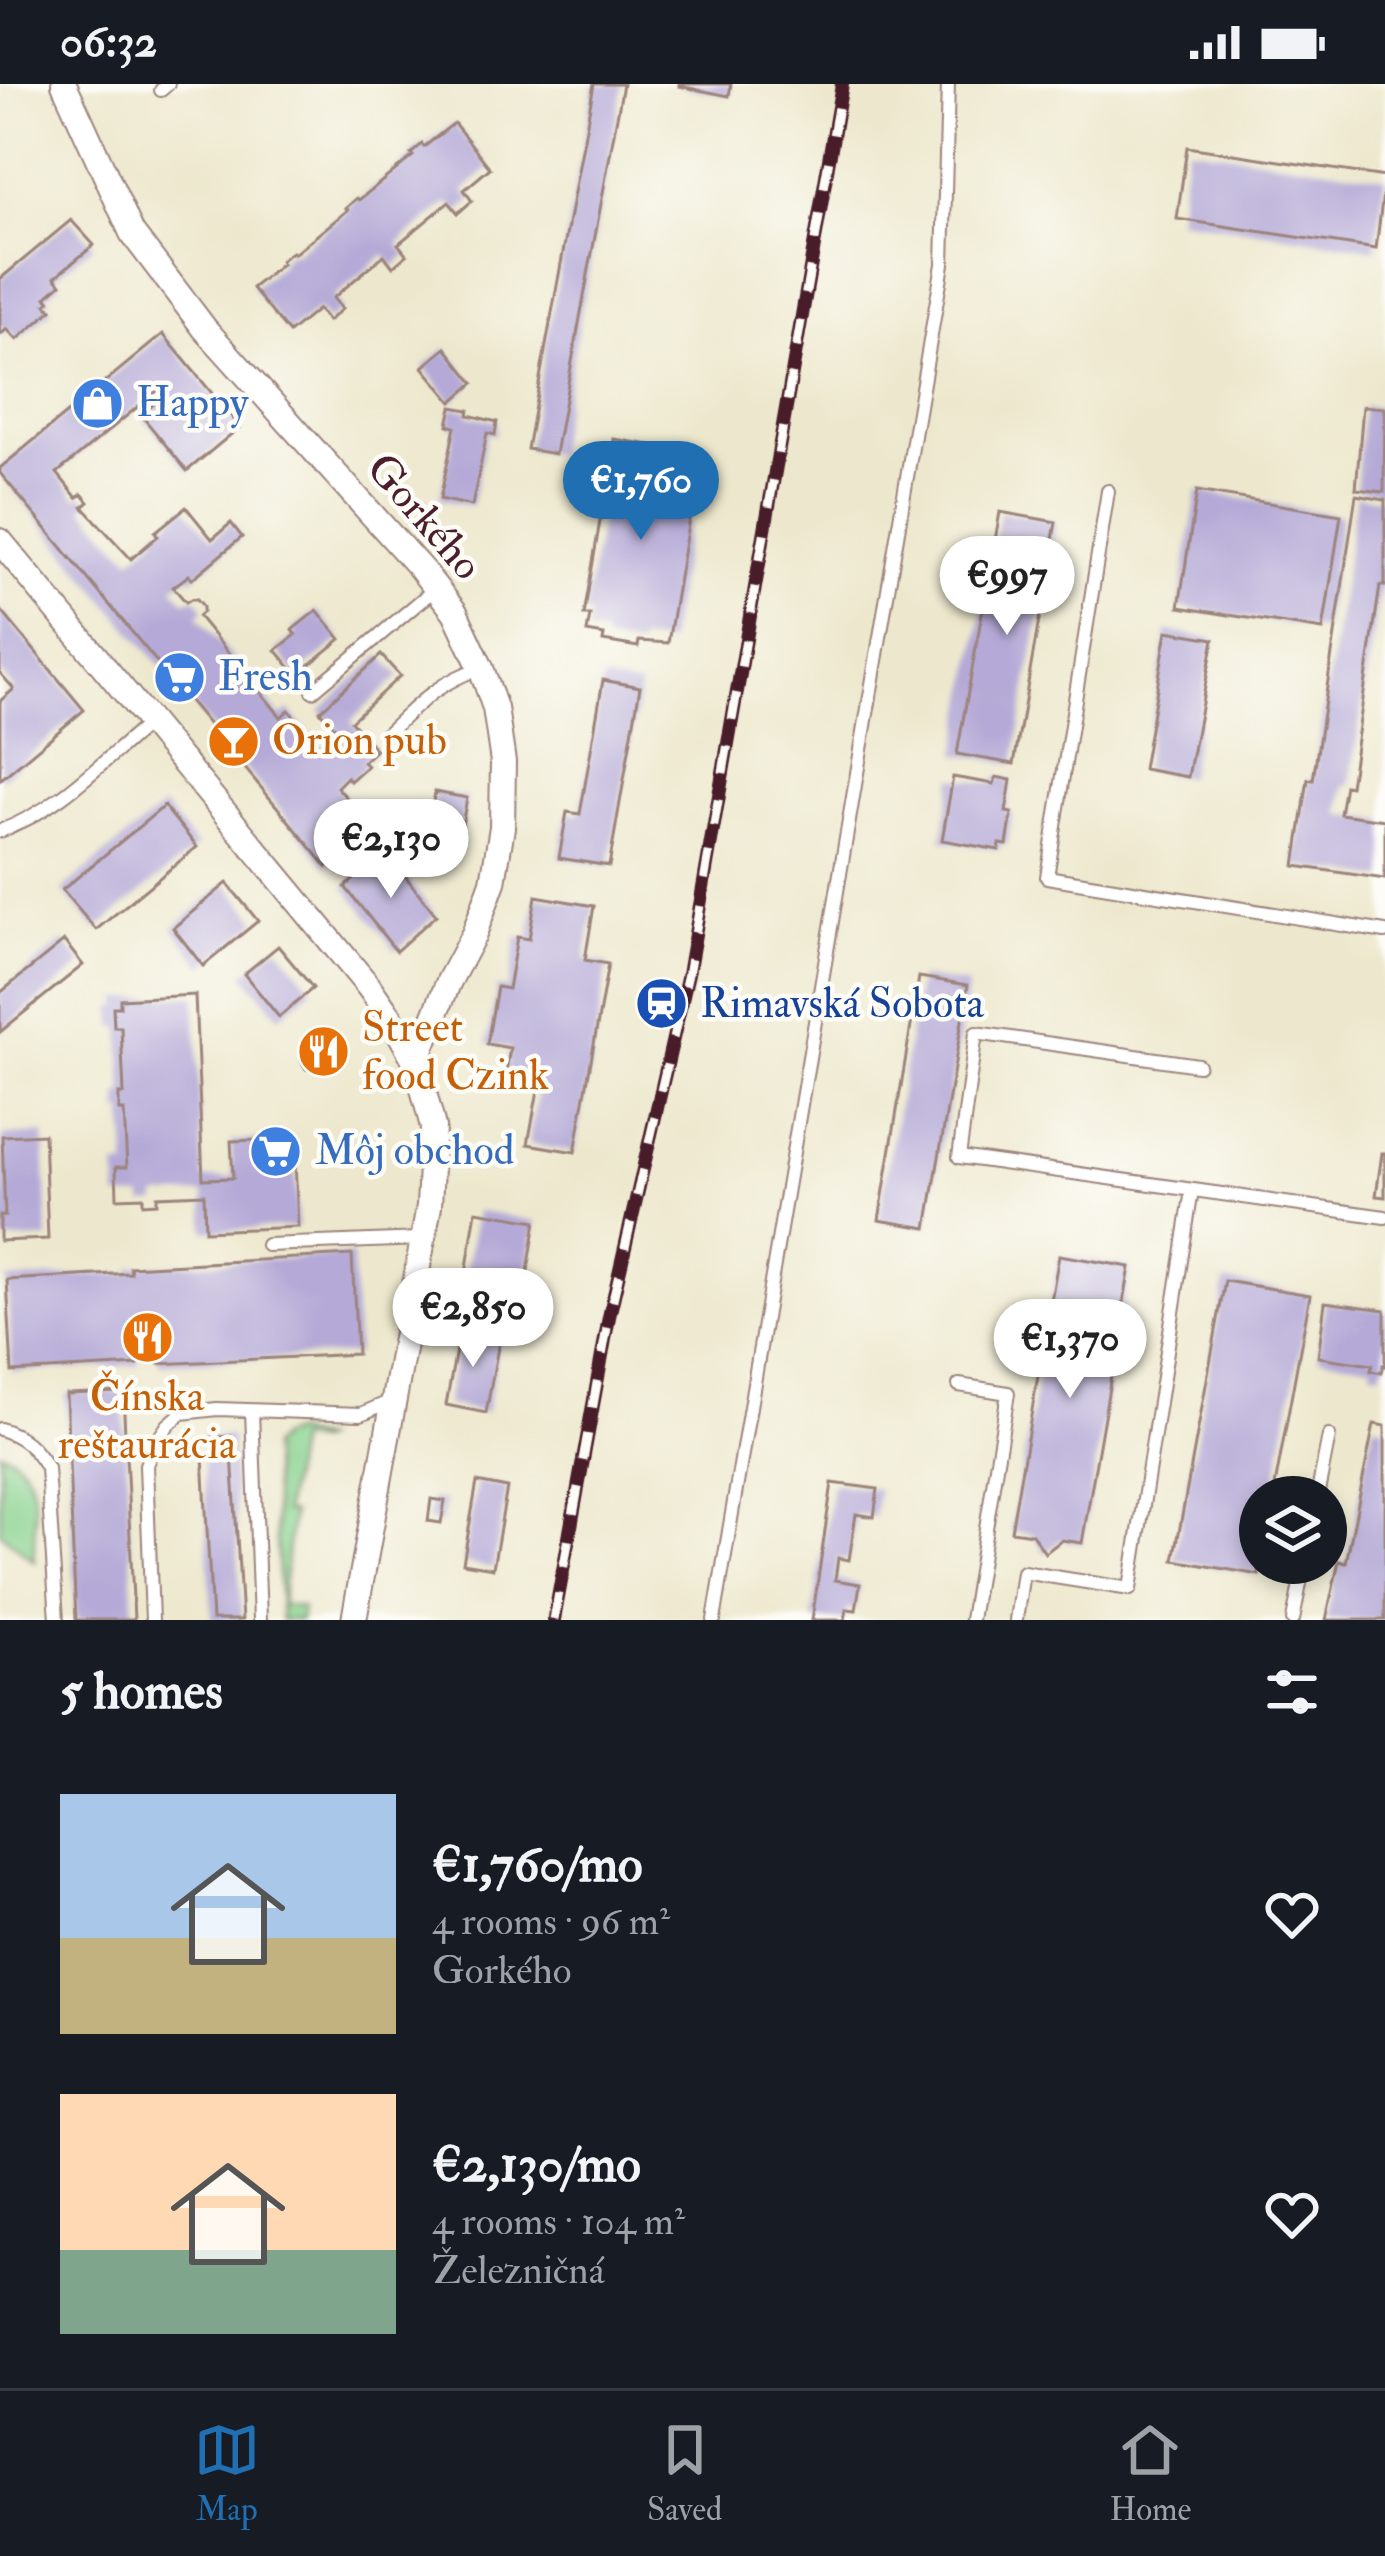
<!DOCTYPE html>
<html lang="en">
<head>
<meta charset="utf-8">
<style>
  body { margin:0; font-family:"IM FELL Double Pica",serif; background:#20242c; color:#f1f3f6; height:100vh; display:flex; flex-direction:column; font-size:45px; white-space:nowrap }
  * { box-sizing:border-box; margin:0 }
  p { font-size:39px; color:#9ea1a6 }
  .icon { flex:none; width:66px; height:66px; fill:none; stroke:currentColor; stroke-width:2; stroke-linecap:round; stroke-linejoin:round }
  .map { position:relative; height:1536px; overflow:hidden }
  .sheet { display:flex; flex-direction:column; background:#171b24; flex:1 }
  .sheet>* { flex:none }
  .buttons { position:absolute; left:1239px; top:1392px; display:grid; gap:24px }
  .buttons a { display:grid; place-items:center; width:108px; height:108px; border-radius:50%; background:#171b24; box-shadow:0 6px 18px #0003; font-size:60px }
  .price { position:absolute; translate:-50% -102px; padding:0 27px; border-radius:42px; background:#fff; color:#222; font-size:39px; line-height:78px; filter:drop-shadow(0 3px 6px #0008) }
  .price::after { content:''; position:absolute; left:50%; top:72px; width:36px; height:27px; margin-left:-18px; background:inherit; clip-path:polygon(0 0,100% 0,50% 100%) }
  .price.current { background:#1f6fb2; color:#fff }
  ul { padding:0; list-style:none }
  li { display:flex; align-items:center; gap:36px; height:300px; padding:0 60px }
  li span { display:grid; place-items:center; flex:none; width:336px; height:240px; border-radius:0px; color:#555 }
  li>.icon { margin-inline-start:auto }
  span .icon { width:144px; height:144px; fill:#fffc; stroke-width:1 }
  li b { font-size:51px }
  h2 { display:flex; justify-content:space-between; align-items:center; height:144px; padding:0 60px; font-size:51px }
  .status { display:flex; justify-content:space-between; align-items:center; height:84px; padding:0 60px; background:#171b24; direction:ltr }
  .status svg { height:33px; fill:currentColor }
  .tab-bar { display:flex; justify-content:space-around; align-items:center; height:168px; border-top:3px solid #363941; background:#171b24; font-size:33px; color:#9ea1a6 }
  .tab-bar a { display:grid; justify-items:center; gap:6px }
  .tab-bar .current { color:#1f6fb2 }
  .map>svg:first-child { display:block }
  .green { fill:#87d18d; stroke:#68785c; stroke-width:3 }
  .building { fill:#b5aad7 }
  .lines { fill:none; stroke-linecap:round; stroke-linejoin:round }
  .service-casing { stroke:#9c847c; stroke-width:16 }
  .minor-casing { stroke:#9c847c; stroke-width:28 }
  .service { stroke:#fff; stroke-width:12 }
  .minor { stroke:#fff; stroke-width:24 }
  .rail-casing { stroke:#4a1f2b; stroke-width:14 }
  .rail { stroke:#fdfcf7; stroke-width:9; stroke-dasharray:27; stroke-linecap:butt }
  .labels { text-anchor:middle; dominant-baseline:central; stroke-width:9; stroke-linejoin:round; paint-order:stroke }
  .shop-label { font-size:42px; fill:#366cbe; stroke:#fdfcf7; text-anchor:start }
  .street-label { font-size:42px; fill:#4a1f2b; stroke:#fdfcf7 }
  .food-label { font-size:42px; fill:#c56008; stroke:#fdfcf7; text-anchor:start }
  .transit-label { font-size:42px; fill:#164399; stroke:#fdfcf7; text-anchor:start }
</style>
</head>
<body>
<div class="status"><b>06:32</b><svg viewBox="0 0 49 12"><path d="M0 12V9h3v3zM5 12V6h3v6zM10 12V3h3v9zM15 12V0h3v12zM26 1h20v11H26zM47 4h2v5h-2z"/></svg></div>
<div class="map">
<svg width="1385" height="1536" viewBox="0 0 1385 1536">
  <rect width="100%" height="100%" fill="#fdfcf7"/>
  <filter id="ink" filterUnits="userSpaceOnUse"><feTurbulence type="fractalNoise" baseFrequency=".00833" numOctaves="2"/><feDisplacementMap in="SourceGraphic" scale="24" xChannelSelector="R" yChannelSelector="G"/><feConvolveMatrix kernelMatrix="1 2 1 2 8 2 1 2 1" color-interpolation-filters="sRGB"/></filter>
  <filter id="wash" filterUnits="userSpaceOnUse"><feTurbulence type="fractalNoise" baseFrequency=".004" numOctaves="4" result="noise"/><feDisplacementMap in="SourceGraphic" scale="48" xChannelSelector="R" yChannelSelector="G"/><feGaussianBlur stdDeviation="2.7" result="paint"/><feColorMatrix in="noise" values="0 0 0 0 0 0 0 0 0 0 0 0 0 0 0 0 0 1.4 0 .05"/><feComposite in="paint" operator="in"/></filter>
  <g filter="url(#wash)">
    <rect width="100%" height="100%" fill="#ede8cd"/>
    <!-- green -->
    <g class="green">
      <polygon points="292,1349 321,1356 317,1358 297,1356 284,1428 292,1430 281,1520 302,1524 300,1536 281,1536 270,1363 279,1353"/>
      <path d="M0,1367C45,1382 33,1438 34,1477L0,1448Z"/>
    </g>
    <g id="blocks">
      <!-- building -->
      <g class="building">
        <polygon points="594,0 623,0 555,370 527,365"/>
        <polygon points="679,0 731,0 729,12 679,2"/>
        <polygon points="454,39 490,84 464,106 472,117 458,129 449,118 398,160 407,171 393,183 384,171 333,214 342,225 328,237 318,225 289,249 252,204 282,180 280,177 286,172 292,168 294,170 348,126 346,124 357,114 359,116 413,72 411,70 422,60 424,63"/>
        <polygon points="1187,63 1385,93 1376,165 1177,135"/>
        <polygon points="71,136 94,161 55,193 61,200 46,213 50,217 46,220 52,226 17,256 7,245 0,251 0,195"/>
        <polygon points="163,250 240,343 187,387 141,331 163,312 158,306 57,389 77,414 82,410 89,418 83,423 131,475 158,452 155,448 186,423 212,455 231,439 242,453 192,495 189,491 173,503 186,518 191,515 197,515 203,522 203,528 198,532 281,633 289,626 321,665 339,648 320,627 381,571 400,592 351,637 376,666 363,678 367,682 350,697 347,693 337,703 371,741 370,746 327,783 0,389 0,384"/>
        <polygon points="446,264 474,299 452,318 423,283"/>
        <polygon points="1363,322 1385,324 1384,408 1356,405"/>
        <polygon points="452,323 469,326 468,331 497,338 495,351 487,349 472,422 440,415 455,343 448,341"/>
        <polygon points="614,355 700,369 668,559 639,557 638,563 603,557 604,551 587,548 590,531 584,531"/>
        <polygon points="1197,407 1341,431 1323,546 1179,523"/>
        <polygon points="1356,411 1385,416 1385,502 1380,502 1350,702 1345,701 1340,730 1385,736 1385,795 1295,782 1308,695 1313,696"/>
        <polygon points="1000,428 1056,438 1014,680 957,670"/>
        <polygon points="0,525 84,626 0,696 0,617 14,605 0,589"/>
        <polygon points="317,526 341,555 297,591 276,566 296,551 292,546"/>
        <polygon points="1167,547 1214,555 1188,693 1143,685"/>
        <polygon points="603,596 640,603 609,782 559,774 567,728 580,730"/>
        <polygon points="953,693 994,700 996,693 1011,696 1006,728 1012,729 1007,761 1000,760 999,766 942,756"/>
        <polygon points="435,708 467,714 461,747 428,742"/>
        <polygon points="164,722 197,763 96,846 62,806"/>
        <polygon points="386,768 436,831 396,867 345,803"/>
        <polygon points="227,799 258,837 203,882 173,844"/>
        <polygon points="536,812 594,822 585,876 608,880 575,1068 528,1060 538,1006 504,1001 510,964 487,960 497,903 508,905 517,853 529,855"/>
        <polygon points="64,857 83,881 0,948 0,909"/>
        <polygon points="278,862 313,904 279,933 244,890"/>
        <polygon points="919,893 968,901 927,1144 879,1136"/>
        <polygon points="195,911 203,1095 233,1094 231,1057 294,1055 298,1143 205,1147 204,1110 157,1112 157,1119 143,1120 143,1113 117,1114 116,1083 127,1083 124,1027 119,1027 119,1010 124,1010 121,943 114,943 113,923 120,923 120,915"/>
        <polygon points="320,960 329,960 335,968 330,977 320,977 316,985 306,985 301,977 305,969 315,969"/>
        <polygon points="44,1050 48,1155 0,1157 0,1132 5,1132 2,1052"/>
        <polygon points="1382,1069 1385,1069 1385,1113 1376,1112"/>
        <polygon points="476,1127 536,1137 518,1249 458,1239"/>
        <polygon points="352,1171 357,1270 159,1280 158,1263 137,1264 138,1281 12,1288 7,1196 131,1189 130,1183"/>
        <polygon points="1059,1171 1130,1183 1082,1459 1062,1456 1045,1469 1032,1450 1011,1447"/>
        <polygon points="1225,1197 1310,1211 1273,1413 1260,1413 1259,1491 1174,1476"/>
        <polygon points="1325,1218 1385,1226 1385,1282 1383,1281 1381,1289 1371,1287 1372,1281 1318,1273"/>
        <polygon points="460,1244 500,1252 486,1329 446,1321"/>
        <polygon points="123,1308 134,1536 76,1536 66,1310"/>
        <polygon points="1374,1340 1385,1342 1385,1536 1326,1536 1339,1477 1346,1479"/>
        <polygon points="231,1352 242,1536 212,1536 202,1354"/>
        <polygon points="477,1398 507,1404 493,1484 463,1479"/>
        <polygon points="832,1399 878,1405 874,1433 856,1430 849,1476 838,1474 835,1496 860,1500 856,1526 847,1525 845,1536 812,1536"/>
        <polygon points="431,1415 445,1417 441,1439 428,1437"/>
      </g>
    </g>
  </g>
  <g filter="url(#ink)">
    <use href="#blocks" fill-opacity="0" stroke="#9c847c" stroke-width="3"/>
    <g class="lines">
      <defs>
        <g id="service">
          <polyline points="161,6 168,0"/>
          <polyline points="1108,407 1047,793 1385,848"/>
          <polyline points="313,607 436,504"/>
          <path d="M385,651C419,620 435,600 480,584"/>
          <path d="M0,747C58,726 102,678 149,639"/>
          <polyline points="1198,981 976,949 959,1073 1385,1133"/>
          <polyline points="267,1161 422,1155"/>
          <polyline points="959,1301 1008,1309 971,1536"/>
          <polyline points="252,1327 260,1536"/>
          <path d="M0,1345C23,1352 35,1364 47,1384L57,1536"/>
          <polyline points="1317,1413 1329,1352"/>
          <polyline points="152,1536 146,1381 153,1363 168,1341 182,1329 217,1325 361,1330 391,1317"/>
          <polyline points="714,1536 943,180 948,0"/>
          <polyline points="1016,1536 1023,1488 1130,1505 1192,1106"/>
          <polyline points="1293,1536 1304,1479"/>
        </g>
        <g id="minor">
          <polyline points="64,0 132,149 205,245 421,485 455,528 481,584 495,624 503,678 502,743 493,798 474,850 449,897 416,978"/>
          <polyline points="0,457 369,903 394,939 416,978 433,1043 429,1122 354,1536"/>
        </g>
      </defs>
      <!-- service casing -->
      <use href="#service" class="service-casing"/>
      <!-- minor casing -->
      <use href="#minor" class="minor-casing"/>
      <!-- service -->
      <use href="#service" class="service"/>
      <!-- minor -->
      <use href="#minor" class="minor"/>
      <defs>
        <polyline id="rail" points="554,1536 609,1233 689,885 842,0"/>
      </defs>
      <!-- rail casing -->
      <use href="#rail" class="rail-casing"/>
      <!-- rail -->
      <use href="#rail" class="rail"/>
    </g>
  </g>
  <!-- icons -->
  <defs>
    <symbol id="shop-disc" viewBox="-11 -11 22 22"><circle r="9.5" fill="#3f7fe0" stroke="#fdfcf7"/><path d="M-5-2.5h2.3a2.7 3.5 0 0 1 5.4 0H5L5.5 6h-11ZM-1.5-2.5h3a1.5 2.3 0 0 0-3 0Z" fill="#fff"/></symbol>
    <symbol id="supermarket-disc" viewBox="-11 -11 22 22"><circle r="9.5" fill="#3f7fe0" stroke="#fdfcf7"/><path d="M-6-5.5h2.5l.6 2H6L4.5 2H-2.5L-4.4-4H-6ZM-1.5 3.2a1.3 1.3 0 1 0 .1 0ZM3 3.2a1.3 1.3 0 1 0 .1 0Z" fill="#fff"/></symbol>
    <symbol id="bar-disc" viewBox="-11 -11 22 22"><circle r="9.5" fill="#e8710a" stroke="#fdfcf7"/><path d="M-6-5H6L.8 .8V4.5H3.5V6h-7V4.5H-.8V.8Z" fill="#fff"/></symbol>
    <symbol id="station-disc" viewBox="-11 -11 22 22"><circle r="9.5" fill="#1a4fb4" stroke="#fdfcf7"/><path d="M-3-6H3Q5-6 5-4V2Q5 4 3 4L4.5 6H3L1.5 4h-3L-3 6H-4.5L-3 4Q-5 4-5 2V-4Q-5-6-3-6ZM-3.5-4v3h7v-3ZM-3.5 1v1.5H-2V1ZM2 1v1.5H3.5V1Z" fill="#fff"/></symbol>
    <symbol id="restaurant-disc" viewBox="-11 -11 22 22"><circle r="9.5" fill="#e8710a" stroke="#fdfcf7"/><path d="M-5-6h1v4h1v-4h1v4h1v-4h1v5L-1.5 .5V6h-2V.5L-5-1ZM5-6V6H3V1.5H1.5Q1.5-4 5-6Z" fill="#fff"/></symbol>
  </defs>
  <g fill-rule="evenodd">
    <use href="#shop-disc" x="68" y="290" width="59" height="59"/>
    <use href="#supermarket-disc" x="150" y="564" width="59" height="59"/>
    <use href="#bar-disc" x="204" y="628" width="59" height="59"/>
    <use href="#station-disc" x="632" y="890" width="59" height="59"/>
    <use href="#restaurant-disc" x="294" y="938" width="59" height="59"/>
    <use href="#supermarket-disc" x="246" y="1038" width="59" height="59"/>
    <use href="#restaurant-disc" x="118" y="1224" width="59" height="59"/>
  </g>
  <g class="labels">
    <!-- shop labels -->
    <g class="shop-label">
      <text x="136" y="319">Happy</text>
      <text x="218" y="593">Fresh</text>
      <text x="315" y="1067">Môj obchod</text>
    </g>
    <!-- street labels -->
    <g class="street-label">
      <text transform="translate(424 433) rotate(49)">Gorkého</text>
    </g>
    <!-- food labels -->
    <g class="food-label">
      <text x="272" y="657">Orion pub</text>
      <text x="362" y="944">Street<tspan x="362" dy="48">food Czink</tspan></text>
      <text x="147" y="1313" text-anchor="middle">Čínska<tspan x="147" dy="48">reštaurácia</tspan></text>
    </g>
    <!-- transit labels -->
    <g class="transit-label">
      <text x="700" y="920">Rimavská Sobota</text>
    </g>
  </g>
</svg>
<div class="buttons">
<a><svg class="icon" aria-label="layers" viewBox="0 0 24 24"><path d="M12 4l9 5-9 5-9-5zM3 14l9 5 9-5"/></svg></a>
</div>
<b class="price current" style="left:641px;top:459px">€1,760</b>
<b class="price" style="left:1007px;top:554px">€997</b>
<b class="price" style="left:391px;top:817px">€2,130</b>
<b class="price" style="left:473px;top:1286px">€2,850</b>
<b class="price" style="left:1070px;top:1317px">€1,370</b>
</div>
<section class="sheet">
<h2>5 homes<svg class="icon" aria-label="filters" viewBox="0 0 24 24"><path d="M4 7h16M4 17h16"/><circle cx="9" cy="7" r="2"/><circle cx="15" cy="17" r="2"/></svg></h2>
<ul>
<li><span style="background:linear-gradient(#a9c7e8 60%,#c2b280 0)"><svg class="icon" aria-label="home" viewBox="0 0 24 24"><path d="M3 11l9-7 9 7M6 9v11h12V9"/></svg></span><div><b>€1,760/mo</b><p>4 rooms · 96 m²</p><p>Gorkého</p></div><svg class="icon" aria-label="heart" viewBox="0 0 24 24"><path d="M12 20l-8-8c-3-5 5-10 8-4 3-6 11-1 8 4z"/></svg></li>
<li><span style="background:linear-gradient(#ffd9b3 65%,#7fa58c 0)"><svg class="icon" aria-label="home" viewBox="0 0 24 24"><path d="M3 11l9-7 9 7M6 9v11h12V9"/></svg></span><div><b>€2,130/mo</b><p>4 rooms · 104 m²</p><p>Železničná</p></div><svg class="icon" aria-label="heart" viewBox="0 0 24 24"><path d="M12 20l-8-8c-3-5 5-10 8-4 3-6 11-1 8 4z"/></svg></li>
</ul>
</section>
<nav class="tab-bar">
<a class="current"><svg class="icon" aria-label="map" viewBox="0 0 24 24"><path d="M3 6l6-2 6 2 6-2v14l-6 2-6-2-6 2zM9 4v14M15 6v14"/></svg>Map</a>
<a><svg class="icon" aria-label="saved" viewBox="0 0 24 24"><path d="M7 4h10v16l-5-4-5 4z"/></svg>Saved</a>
<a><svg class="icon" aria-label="home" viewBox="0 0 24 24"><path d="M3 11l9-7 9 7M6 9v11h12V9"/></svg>Home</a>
</nav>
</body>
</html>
